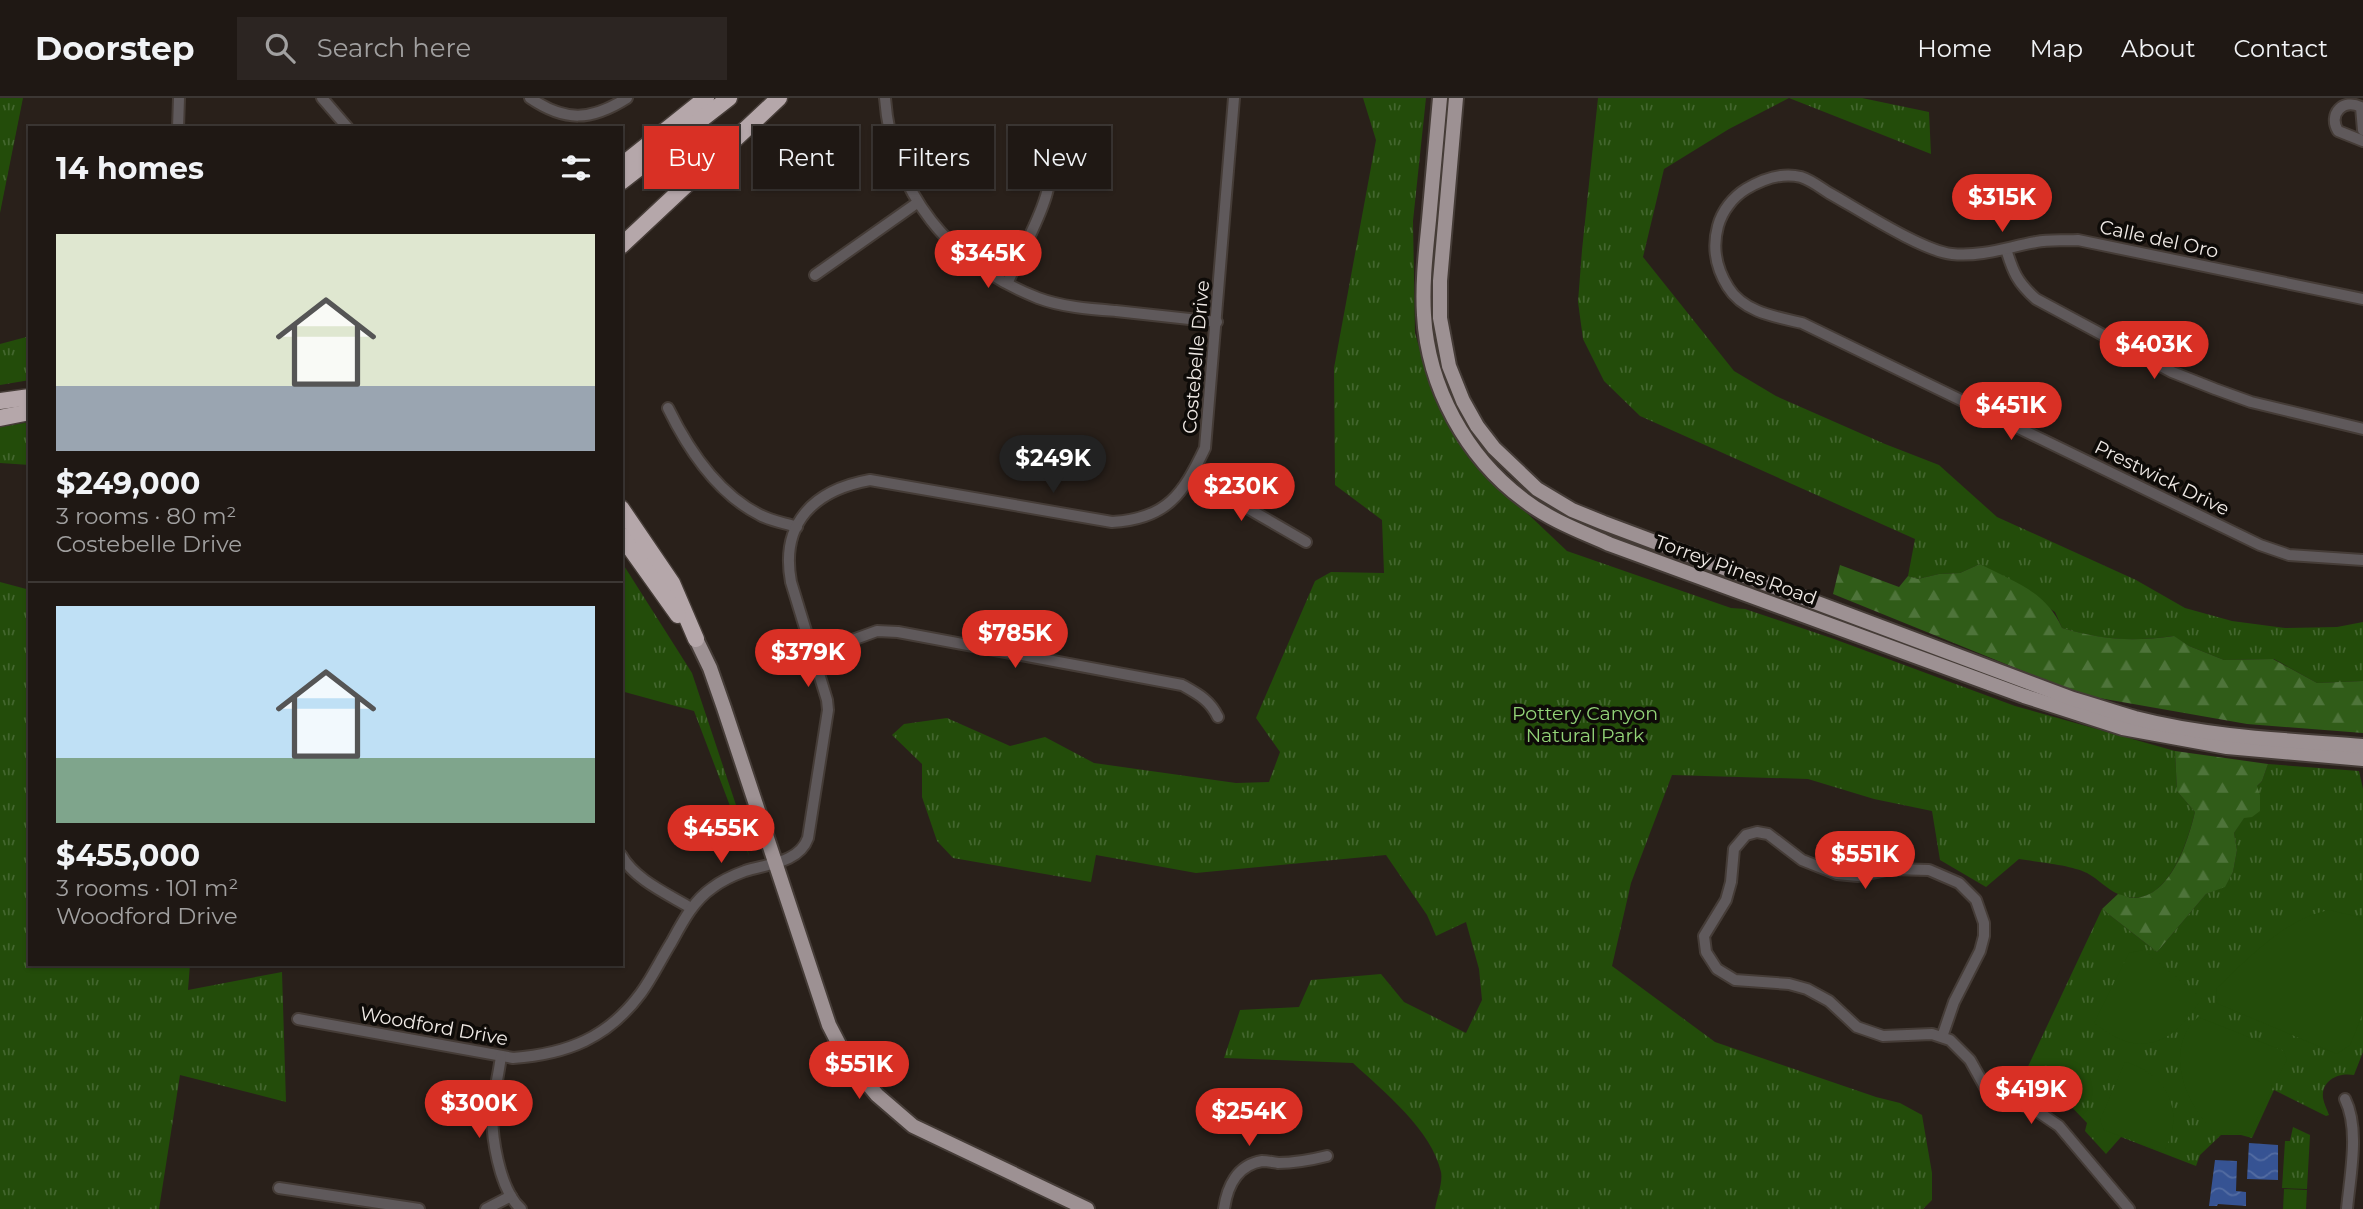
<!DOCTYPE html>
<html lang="en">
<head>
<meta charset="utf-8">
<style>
  body { margin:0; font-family:Montserrat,sans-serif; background:#2c2522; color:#f1f3f6; height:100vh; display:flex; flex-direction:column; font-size:26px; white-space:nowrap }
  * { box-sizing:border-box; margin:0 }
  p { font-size:23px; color:#a1a0a0 }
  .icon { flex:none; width:38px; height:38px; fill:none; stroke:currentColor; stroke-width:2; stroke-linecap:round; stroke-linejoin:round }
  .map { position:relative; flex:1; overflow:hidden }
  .side { position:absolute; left:28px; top:28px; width:595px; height:840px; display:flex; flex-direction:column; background:#1f1814; border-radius:0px; box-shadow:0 2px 5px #0004,0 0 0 2px #3c3734 }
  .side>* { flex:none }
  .guide { position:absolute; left:644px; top:28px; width:665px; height:63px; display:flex; gap:14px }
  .price { position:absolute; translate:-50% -60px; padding:0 16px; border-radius:24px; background:#d93025; color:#fff; font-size:23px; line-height:46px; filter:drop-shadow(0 2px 4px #0008) }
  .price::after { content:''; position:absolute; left:50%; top:42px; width:21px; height:16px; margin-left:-10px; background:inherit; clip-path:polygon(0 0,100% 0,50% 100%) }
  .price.active { background:#222; color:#fff }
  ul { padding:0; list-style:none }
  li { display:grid; align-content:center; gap:14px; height:371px; padding:0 28px }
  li+li { border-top:2px solid #3c3734 }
  li span { display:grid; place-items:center; height:217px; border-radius:0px; color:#555 }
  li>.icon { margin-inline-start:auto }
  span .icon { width:126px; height:126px; fill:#fffc; stroke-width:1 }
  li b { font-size:30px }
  h2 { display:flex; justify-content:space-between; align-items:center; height:84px; padding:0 28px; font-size:30px }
  .pill { padding:0 24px; border-radius:0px; background:#1f1814; box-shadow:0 2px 5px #0004,0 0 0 2px #3c3734; font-size:24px; line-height:63px }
  .pill.active { background:#d93025; color:#fff }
  header { display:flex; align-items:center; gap:42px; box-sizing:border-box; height:98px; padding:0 35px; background:#1f1814; border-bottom:2px solid #3c3734 }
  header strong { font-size:33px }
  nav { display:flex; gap:38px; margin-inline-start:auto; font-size:24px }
  .search { width:490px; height:63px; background:#2c2522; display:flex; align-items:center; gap:18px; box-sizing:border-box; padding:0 24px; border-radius:0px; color:#a1a0a0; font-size:26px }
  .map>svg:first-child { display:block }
  .grass { fill:url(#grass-tufts) }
  .forest { fill:url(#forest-firs) }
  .garden { fill:#234c0a }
  .water { fill:url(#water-waves) }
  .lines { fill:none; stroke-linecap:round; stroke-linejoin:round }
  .minor-casing { stroke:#453c37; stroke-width:14 }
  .major-casing { stroke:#453c37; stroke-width:18 }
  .highway-casing { stroke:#453c37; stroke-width:19 }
  .minor { stroke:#5f595b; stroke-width:10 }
  .major { stroke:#9d9193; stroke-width:14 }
  .highway { stroke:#b5a7aa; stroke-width:16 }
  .labels { text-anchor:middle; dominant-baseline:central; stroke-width:7; stroke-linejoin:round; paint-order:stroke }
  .street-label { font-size:19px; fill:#f0eae6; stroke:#0e0b08 }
  .park-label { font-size:19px; fill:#93d478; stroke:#0e0b08 }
</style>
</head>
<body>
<header>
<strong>Doorstep</strong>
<div class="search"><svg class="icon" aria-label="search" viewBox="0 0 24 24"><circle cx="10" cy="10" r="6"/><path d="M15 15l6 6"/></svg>Search here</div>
<nav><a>Home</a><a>Map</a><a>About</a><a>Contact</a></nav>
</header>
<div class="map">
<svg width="2363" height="1111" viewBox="0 0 2363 1111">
  <defs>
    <pattern id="grass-tufts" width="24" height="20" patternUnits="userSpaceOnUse" patternTransform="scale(1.75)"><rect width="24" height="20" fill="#234c0a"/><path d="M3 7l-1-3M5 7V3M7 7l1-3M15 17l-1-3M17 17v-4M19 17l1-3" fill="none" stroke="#43662e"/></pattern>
    <pattern id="forest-firs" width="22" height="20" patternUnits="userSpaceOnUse" patternTransform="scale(1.75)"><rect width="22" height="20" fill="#305c18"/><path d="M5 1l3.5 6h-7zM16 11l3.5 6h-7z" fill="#4e743a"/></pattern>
    <pattern id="water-waves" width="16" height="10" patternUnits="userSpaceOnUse" patternTransform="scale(1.75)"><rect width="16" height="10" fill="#365393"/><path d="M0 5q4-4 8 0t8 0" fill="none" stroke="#536ca2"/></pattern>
  </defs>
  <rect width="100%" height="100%" fill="#29201a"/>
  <!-- grass -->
  <g class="grass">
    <polygon points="0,0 23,0 0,115"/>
    <path d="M1363,0H1426L1413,123L1415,235L1433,297L1468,359L1567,453L1731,510L1745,511L1834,541L2015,608L2175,653L2177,693L2195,714C2187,746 2165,817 2118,796C2107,791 2098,781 2087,775C2072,767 2037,764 2019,761L1986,789L1940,762L1932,713L1874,701L1808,681L1672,677L1631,785L1612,868L1715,944L1876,999L1900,1005L1922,1017L1932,1075V1102L1923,1111H1435C1437,1100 1443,1084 1441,1074C1432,1032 1383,993 1353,965L1224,960L1240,912L1299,909L1311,882L1381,876L1404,904L1466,935L1482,902L1479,871L1466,824L1436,838L1427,817L1386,757L1196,775L1096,757L1091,784L953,760L937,743L922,699V666L892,637L904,626L947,620L1010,648L1045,639L1094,665L1236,685L1269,684L1280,654L1256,620L1315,483L1331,474L1384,475L1382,422L1335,387L1334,270L1376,42Z"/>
    <path d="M1598,0H1862L1929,14L1931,56L1789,0L1729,31L1664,71L1643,159L1734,273L1776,298L1885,346L1939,367L1997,419L2136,482L2185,510L2232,523L2285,530L2337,529L2363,524V583L2317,585L2274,561L2224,562L2189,548L2173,538C2130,544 2103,542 2062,530L2055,514L1980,466L1960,475L1939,476L1918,481L1908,478L1915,441L1640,318L1604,283L1583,241L1578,204L1582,152Z"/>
    <polygon points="30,238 30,282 0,287 0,246"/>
    <polygon points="30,324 30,367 0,365 0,329"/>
    <polygon points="621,463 692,575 741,722 749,758 694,613 621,593"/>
    <polygon points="0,484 30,492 30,866 190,866 188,892 282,874 286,1004 180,977 159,1111 0,1111"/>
    <path d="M2268,666L2359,673L2363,691V954L2354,977C2339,974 2321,982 2323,1000C2324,1006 2327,1011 2329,1017L2326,1018L2274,992L2252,1040L2241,1037H2221L2200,1057L2196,1068L2121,1039L2106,1056L2085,1033L2087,1025L2066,1003L2040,989L2033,1000L2016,994L2102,811L2157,854L2206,796L2225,788L2233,774L2237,752L2234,735L2244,719L2257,688L2262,683Z"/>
    <polygon points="2293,1029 2310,1037 2307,1091 2282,1090 2285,1043 2290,1043"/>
  </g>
  <!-- forest -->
  <g class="forest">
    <path d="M1980,466C2014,484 2046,493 2062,530C2104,542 2131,544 2174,538L2189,548L2224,562L2273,561L2317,585L2363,583V635L2247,626L2082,597L1833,496L1840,467L1899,489L1908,478L1918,481L1939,476L1960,475Z"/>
    <path d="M2175,653L2268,666L2262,683L2257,688L2260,697V713L2252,719L2244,720L2234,735L2237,752L2233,774L2225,789L2206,796L2157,854L2102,811L2118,796C2123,797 2129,800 2134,800C2171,799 2188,743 2195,714L2177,693Z"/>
  </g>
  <!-- garden -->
  <g class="garden">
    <path d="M2329,812L2363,820V915L2350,947L2337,956L2216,905L2217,890C2250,859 2283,822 2329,812Z"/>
    <path d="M2143,852L2202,900C2184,927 2165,952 2128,944C2116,941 2104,932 2094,925L2129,855Z"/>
    <path d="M2198,919L2284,953L2287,962L2250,1034L2217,1037C2186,1008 2162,952 2198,919Z"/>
    <path d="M2125,964C2167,975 2187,1016 2163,1054L2104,1032L2100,1022Z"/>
    <polygon points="2284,1091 2307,1092 2306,1111 2283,1111"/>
  </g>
  <!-- water -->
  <g class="water">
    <polygon points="2249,1045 2278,1047 2278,1082 2247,1081"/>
    <polygon points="2215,1062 2237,1063 2236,1093 2246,1094 2246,1108 2218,1106 2217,1108 2209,1108"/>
  </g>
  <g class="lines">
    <defs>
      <g id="minor">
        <polyline points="322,0 348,30"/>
        <path d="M530,0C565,24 591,23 627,0"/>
        <path d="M885,0C892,95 950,165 1038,200C1062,209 1090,211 1116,213C1150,217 1183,220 1217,224"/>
        <polyline points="178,30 179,0"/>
        <path d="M2363,32L2361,9C2343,0 2328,16 2338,33L2363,43"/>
        <path d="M2006,151C2013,174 2017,184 2036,201L2172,274L2215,291L2251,304L2363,331"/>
        <polyline points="815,177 917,105"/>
        <path d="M1008,184C1020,155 1037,128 1046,98C1052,79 1052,58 1057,38"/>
        <path d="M2363,201L2078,142C2065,143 2050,141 2036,144C2008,149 1982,159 1952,156C1922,153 1858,111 1829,95C1821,90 1811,82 1801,79C1782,74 1763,81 1746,91C1733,99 1722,113 1718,128C1712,150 1716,170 1728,189C1743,214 1776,219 1802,225L2260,447L2289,457L2363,462"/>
        <path d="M668,310C688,351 718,396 760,417C771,423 785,425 797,429"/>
        <polyline points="1192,378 1306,444"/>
        <path d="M814,556L877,533L898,534L1182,587C1198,596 1210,602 1218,619"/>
        <path d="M621,757C635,782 668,796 691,810"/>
        <path d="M298,921L513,960C567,956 608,940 641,895C652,880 661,861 671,845C682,825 693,803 712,790C721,783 734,777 745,773C767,766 799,765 808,740L828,612L827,602L791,484C780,425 814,392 870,382L1112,424C1167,421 1183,396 1205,350L1234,0"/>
        <polyline points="1942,939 1954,904 1980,853 1984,838 1984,825 1976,802 1959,785 1929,772 1891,771 1858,778 1837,776 1802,762 1768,736 1757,734 1746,737 1734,751 1731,784 1726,802 1704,838 1706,854 1717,871 1735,882 1789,886 1807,891 1829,903 1857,929 1883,938 1932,936 1950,942 1970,962 1985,989 1997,999 2034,1011 2059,1028 2129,1111"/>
        <path d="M501,958C499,974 495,991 493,1007C490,1035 499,1091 521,1111"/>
        <path d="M2345,1001C2360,1031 2350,1077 2347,1111"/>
        <polyline points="279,1090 419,1111"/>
        <polyline points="486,1111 511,1098"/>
        <path d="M1224,1111C1227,1089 1237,1067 1262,1063C1268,1063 1272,1064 1278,1065C1295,1065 1311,1062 1327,1058"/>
      </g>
      <g id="major">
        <path d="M1440,0C1436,41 1433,81 1429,122C1426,153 1422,185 1424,217C1428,289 1466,359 1524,402C1550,422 1580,433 1609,446L2024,598L2123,630L2227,649L2363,661"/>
        <path d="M1456,0L1440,183V220L1449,268L1463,303L1477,328L1494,350L1537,391L1572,412L1604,425L2073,601C2094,607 2114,614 2135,620C2208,639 2287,642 2363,648"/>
        <polyline points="696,541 710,570 724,610 829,927 846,960 877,997 913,1028 1087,1111"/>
      </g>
      <g id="highway">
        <polyline points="621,68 706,0"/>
        <polyline points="621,84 729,0"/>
        <polyline points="621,148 779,0"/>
        <polyline points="0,303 30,299"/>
        <polyline points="0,320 30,314"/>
        <polyline points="621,410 672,485 696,541"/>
        <polyline points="621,437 678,517"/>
      </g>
    </defs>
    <!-- minor casing -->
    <use href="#minor" class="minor-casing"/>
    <!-- major casing -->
    <use href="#major" class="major-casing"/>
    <!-- highway casing -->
    <use href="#highway" class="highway-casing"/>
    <!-- minor -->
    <use href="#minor" class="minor"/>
    <!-- major -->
    <use href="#major" class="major"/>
    <!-- highway -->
    <use href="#highway" class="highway"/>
  </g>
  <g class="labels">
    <!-- street labels -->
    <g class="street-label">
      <text transform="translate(2159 141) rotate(12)">Calle del Oro</text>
      <text transform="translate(1196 259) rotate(-85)">Costebelle Drive</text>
      <text transform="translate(2162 380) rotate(26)">Prestwick Drive</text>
      <text transform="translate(1736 472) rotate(20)">Torrey Pines Road</text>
      <text transform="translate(434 928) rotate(10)">Woodford Drive</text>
    </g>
    <!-- park labels -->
    <g class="park-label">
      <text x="1585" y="615">Pottery Canyon<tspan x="1585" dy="22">Natural Park</tspan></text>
    </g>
  </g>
</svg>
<b class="price" style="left:2002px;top:136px">$315K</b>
<b class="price" style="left:988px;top:192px">$345K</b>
<b class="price" style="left:2154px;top:283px">$403K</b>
<b class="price" style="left:2011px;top:344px">$451K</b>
<b class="price active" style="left:1053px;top:397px">$249K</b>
<b class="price" style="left:1241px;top:425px">$230K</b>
<b class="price" style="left:1015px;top:572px">$785K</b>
<b class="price" style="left:808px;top:591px">$379K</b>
<b class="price" style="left:721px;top:767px">$455K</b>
<b class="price" style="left:1865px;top:793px">$551K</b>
<b class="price" style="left:859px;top:1003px">$551K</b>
<b class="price" style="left:2031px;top:1028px">$419K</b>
<b class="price" style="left:479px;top:1042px">$300K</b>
<b class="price" style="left:1249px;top:1050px">$254K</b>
<div class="guide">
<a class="pill active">Buy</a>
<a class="pill">Rent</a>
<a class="pill">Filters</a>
<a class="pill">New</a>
</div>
<section class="side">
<h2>14 homes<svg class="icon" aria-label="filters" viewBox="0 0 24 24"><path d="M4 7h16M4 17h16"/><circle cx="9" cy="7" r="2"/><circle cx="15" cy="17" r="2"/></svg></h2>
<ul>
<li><span style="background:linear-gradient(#dfe7d0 70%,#9aa5b1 0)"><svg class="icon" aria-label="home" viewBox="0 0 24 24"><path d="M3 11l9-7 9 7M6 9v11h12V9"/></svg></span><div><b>$249,000</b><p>3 rooms · 80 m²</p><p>Costebelle Drive</p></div></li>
<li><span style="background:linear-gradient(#bfe0f5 70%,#7fa58c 0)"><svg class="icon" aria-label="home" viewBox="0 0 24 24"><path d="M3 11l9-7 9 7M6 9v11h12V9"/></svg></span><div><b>$455,000</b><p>3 rooms · 101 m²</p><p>Woodford Drive</p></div></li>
</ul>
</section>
</div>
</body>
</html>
